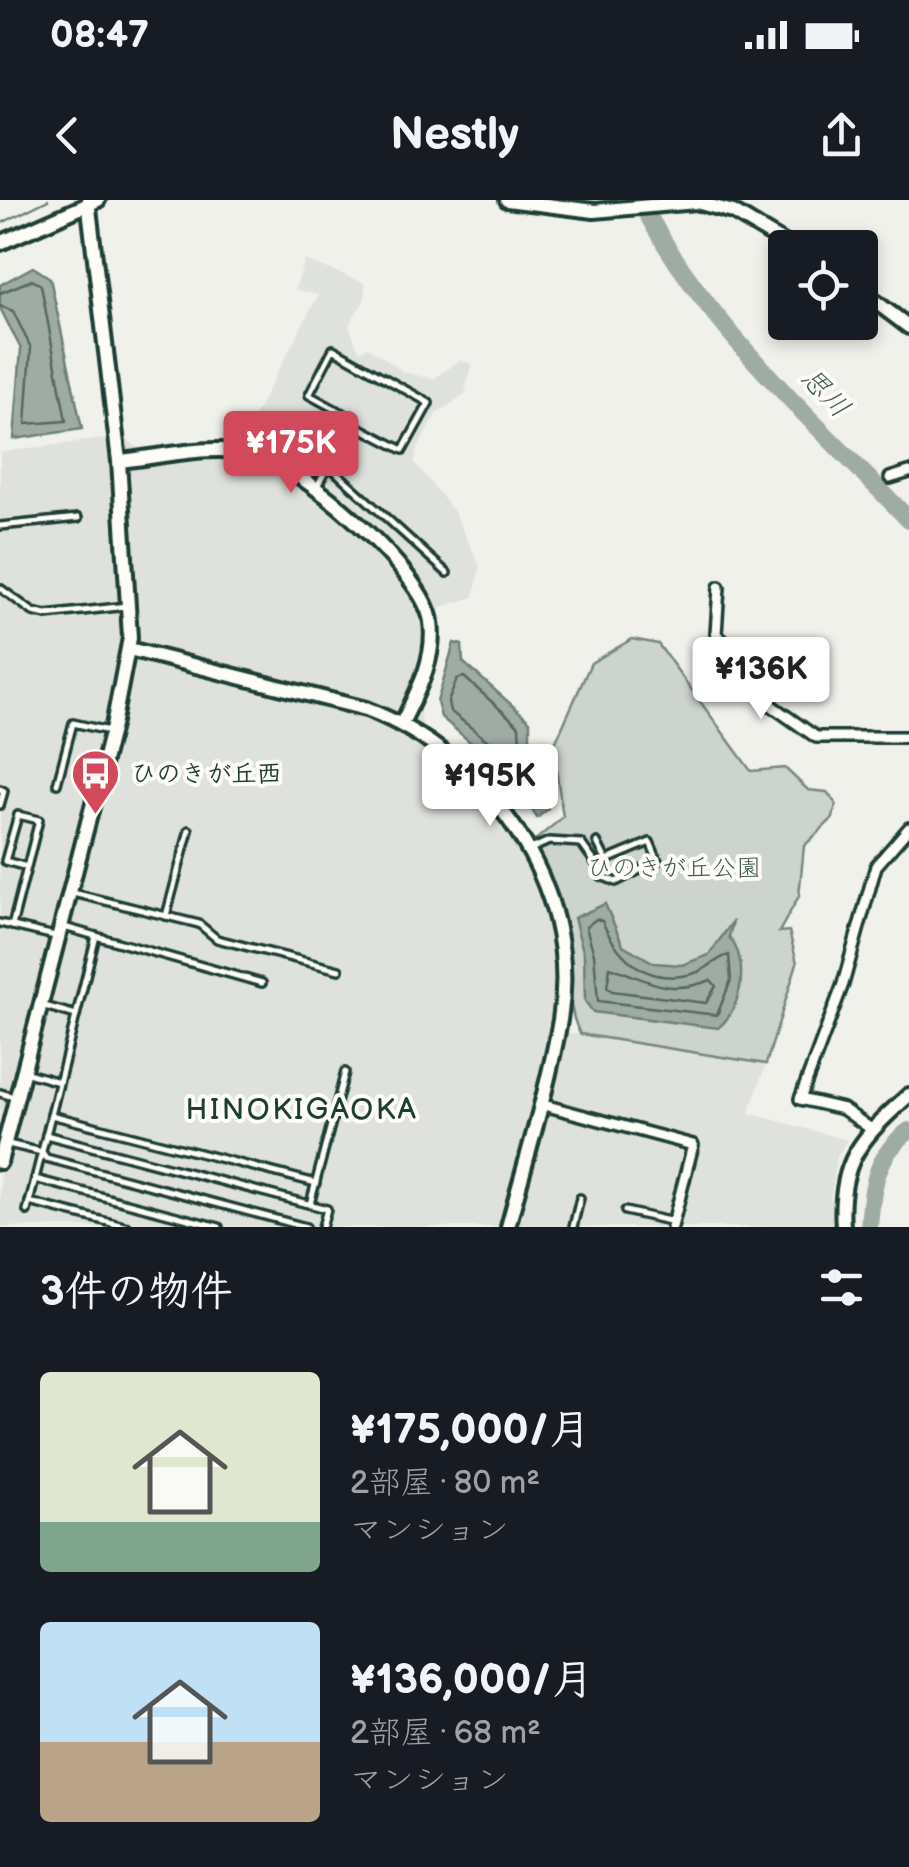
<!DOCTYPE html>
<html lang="ja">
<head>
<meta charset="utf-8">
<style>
  body { margin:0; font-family:"Balsamiq Sans","Klee One",sans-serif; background:#20242c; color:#f1f3f6; height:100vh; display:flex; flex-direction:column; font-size:38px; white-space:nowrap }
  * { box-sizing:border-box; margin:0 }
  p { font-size:32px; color:#9ea1a6 }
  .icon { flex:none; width:55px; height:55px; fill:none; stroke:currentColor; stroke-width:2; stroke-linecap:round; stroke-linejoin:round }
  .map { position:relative; height:1027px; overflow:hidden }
  .details { display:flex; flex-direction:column; background:#171b24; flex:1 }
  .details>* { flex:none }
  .fabs { position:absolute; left:768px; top:30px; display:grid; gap:20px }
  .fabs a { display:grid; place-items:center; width:110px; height:110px; border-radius:10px; background:#171b24; box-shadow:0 5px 15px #0003; font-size:50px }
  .price { position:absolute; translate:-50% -85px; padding:0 22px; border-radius:10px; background:#fff; color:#222; font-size:32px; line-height:65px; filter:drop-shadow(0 2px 5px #0008) }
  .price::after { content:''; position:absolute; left:50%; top:60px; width:30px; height:22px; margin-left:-15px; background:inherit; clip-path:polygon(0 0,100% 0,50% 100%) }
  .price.active { background:#d1495b; color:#fff }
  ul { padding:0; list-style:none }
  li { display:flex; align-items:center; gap:30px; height:250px; padding:0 40px }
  li span { display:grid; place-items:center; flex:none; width:280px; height:200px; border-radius:10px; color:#555 }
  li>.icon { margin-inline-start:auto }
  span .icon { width:120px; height:120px; fill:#fffc; stroke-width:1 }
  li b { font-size:42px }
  h2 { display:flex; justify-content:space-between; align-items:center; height:120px; padding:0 40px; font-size:42px }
  .status { display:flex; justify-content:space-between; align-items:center; height:70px; padding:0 50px; background:#171b24; direction:ltr }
  .status svg { height:28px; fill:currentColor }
  header { display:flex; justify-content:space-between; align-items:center; height:130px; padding:0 40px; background:#171b24; font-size:45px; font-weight:600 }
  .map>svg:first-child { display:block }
  .built { fill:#dfe2dc }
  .green { fill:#cdd3cd; stroke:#768880; stroke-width:2.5 }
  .water { fill:#9faca4; stroke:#6c8077; stroke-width:2.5 }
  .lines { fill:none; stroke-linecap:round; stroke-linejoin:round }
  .shore { stroke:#526961; stroke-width:2.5 }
  .stream { stroke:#6c8077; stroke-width:2.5 }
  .river { stroke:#9faca4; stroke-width:18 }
  .lane-casing { stroke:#1f3d34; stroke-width:12 }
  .street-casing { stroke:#1f3d34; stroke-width:16 }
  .secondary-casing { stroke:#1f3d34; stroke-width:20 }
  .lane { stroke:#fdfcf7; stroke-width:5 }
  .street { stroke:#fdfcf7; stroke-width:9 }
  .secondary { stroke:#fdfcf7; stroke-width:12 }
  .labels { text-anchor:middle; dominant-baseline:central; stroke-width:8; stroke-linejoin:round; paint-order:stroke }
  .poi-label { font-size:25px; font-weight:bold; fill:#1f3d34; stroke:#fdfcf7; text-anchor:start }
  .park-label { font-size:25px; fill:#425b53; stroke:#fdfcf7 }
  .water-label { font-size:28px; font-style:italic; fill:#455e56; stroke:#fdfcf7 }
  .quarter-label { font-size:30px; letter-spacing:2.5px; fill:#1f3d34; stroke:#fdfcf7 }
</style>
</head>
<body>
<div class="status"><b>08:47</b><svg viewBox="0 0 49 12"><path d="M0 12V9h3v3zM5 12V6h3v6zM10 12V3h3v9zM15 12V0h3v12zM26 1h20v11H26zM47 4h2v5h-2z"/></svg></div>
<header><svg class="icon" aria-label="back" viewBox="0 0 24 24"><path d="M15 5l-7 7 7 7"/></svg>Nestly<svg class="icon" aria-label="share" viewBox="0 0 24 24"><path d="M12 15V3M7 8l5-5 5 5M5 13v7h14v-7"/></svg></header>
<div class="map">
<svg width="909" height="1027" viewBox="0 0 909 1027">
  <rect width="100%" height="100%" fill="#f0f1eb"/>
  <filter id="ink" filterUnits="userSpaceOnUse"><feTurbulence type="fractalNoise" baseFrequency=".01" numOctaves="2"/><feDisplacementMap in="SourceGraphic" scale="20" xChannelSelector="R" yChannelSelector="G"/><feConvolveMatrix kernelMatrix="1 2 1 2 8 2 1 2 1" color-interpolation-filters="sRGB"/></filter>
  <g filter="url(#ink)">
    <!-- built -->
    <polygon class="built" points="305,60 365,83 365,99 349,125 359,151 368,147 404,172 433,179 459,161 472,163 465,194 436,214 416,252 415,263 453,310 480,366 474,397 438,408 436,461 418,505 423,527 466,554 506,599 547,671 568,754 567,833 766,864 749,913 847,940 837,957 831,996 834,1027 0,1027 0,252 103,239 126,239 144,252 240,243 318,95 295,89"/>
    <!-- green -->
    <path class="green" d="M632,439L658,444L751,571L785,568L808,590L827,592L836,604L833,618L804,646L799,696L779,732L789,731L797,763L766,864L580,834C567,807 570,786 568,757C565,716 550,678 533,642L563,617L553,548L591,463Z"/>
    <!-- water -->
    <g class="water">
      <polygon points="33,67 50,78 82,229 14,239 21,149 0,108 0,85"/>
      <polygon points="454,443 462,445 463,462 530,521 530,544 540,580 535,588 548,609 537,618 513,579 441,517 437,502"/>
      <path d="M605,704L623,745L654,763L682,765L709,755L733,721L729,737C750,761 742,809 718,828L593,812L585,801L584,755L574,718Z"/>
    </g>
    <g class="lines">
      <!-- shore -->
      <g class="shore">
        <polyline points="0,93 32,80 41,85 66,221 26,224 31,148 13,111 0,106"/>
        <polygon points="464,477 519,526 521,567 450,511 448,502 457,479"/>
        <path d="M596,719L602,721C619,760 649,787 695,773C708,769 718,757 729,755L731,780L717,815L598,801L594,754L586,727Z"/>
        <path d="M610,767C649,780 666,797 711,780L716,786L706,803L612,791L607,787Z"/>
      </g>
      <!-- stream -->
      <polyline class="stream" points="0,24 48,0"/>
      <!-- river -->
      <g class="river">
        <path d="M640,0C705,127 812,218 909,320"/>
        <path d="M869,1027C872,988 875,955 909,931"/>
      </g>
      <defs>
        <g id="lane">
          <polyline points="258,224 315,253 447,373"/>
          <polyline points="317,286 355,220 309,195 333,149 429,203 403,250 353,224"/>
          <polyline points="0,326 78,318"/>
          <polyline points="0,388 33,412 46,415 127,406"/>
          <polyline points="57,584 73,523 109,531"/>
          <polyline points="0,589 4,591 0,605"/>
          <polyline points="597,642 606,660"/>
          <polyline points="531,649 549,641 581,643 596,664"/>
          <polyline points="597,664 601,676 616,682 658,661 650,642 607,660"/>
          <polyline points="73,693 199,724 217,739 339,770"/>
          <polyline points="166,716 189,630"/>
          <polyline points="0,723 55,736"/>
          <polyline points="12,726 27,667 5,661 18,615 39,620 27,667"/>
          <polyline points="64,727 262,783"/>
          <polyline points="41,805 76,815"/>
          <polyline points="24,872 59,882"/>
          <polyline points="0,893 14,897"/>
          <polyline points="51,915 316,983"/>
          <polyline points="46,935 327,1009 322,1027"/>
          <polyline points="8,944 42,952 46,958 306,1027"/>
          <polyline points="35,979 219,1027"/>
          <polyline points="29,1002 128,1027"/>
          <polyline points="310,1004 345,872"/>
          <polyline points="27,1011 96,736"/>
          <polyline points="625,1011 674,1022"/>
          <polyline points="573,1027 580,998"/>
        </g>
        <g id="street">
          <polyline points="890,278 909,272"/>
          <polyline points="719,387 716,434 752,469 772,506 816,537 909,537"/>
          <polyline points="540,904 693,945 672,1027"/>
          <polyline points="871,929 843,909 800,899 843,784 876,666 909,628"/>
        </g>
        <g id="secondary">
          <polyline points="507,0 594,11 696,2 733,12 793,48"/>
          <polyline points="0,43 98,0"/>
          <polyline points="860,90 909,127"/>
          <path d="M119,261C161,257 213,243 255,254C302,265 425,373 431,422C436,458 418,491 402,523"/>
          <path d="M129,449L366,509C487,555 583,685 560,820C548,889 526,959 508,1027"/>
          <polyline points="0,962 113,526 130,438 119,261 88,0"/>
          <path d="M843,1027C838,961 862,937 909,895"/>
        </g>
      </defs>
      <!-- lane casing -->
      <use href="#lane" class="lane-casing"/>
      <!-- street casing -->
      <use href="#street" class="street-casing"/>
      <!-- secondary casing -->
      <use href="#secondary" class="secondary-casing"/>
      <!-- lane -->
      <use href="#lane" class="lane"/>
      <!-- street -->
      <use href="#street" class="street"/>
      <!-- secondary -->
      <use href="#secondary" class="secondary"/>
    </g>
  </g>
  <!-- icons -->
  <defs>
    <symbol id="bus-pin" viewBox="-11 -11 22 30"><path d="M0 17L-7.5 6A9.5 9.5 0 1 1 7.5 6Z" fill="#d1495b" stroke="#fdfcf7"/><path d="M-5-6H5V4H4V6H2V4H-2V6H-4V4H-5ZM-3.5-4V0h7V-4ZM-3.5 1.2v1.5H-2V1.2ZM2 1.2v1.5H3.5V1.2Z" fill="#fff"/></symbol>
  </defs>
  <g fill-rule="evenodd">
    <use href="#bus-pin" x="68" y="546" width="55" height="75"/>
  </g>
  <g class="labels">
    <!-- poi labels -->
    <g class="poi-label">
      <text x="131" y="574">ひのきが丘西</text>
    </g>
    <!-- park labels -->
    <g class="park-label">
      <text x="674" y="668">ひのきが丘公園</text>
    </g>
    <!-- water labels -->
    <g class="water-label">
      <text transform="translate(825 193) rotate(46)">思川</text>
    </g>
    <!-- quarter labels -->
    <g class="quarter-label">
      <text x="302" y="910">HINOKIGAOKA</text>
    </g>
  </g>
</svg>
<div class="fabs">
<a><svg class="icon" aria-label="locate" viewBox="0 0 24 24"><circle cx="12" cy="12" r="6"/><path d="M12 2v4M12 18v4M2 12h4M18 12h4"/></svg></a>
</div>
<b class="price active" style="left:291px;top:296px">¥175K</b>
<b class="price" style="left:761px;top:522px">¥136K</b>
<b class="price" style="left:490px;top:629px">¥195K</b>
</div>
<section class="details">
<h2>3件の物件<svg class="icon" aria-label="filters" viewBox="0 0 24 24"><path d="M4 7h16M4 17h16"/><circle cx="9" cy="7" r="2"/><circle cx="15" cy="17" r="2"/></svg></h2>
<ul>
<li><span style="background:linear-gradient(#dfe7d0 75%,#7fa58c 0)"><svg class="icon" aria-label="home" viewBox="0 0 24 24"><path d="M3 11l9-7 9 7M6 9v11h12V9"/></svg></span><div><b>¥175,000/月</b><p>2部屋 · 80 m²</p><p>マンション</p></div></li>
<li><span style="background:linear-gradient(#bfe0f5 60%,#b9a48a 0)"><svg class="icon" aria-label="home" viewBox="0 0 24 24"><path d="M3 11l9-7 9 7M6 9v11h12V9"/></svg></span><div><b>¥136,000/月</b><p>2部屋 · 68 m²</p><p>マンション</p></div></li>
</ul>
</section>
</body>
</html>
